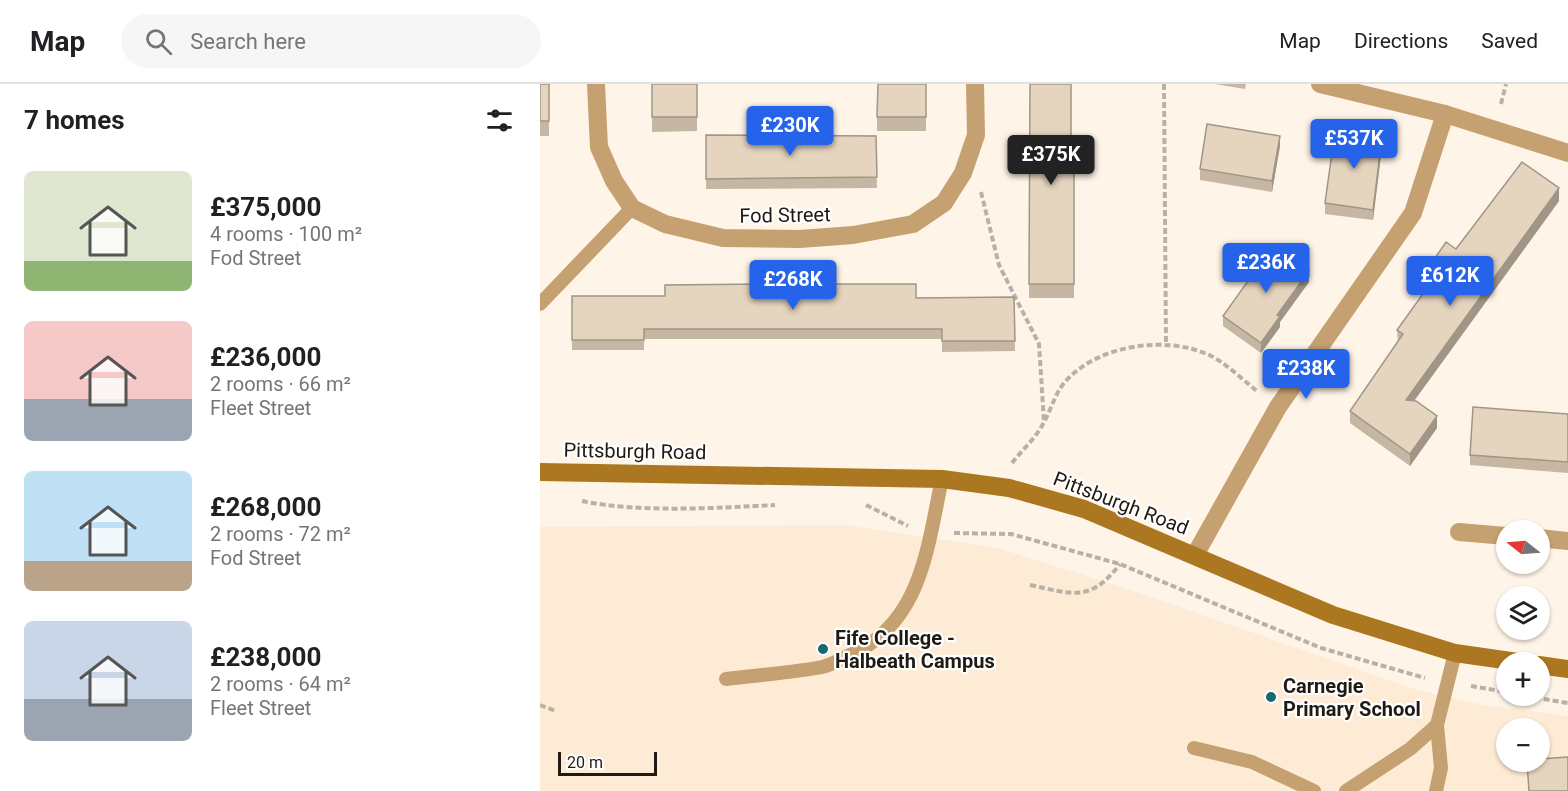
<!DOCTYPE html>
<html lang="en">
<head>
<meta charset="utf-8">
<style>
  body { margin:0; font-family:Roboto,sans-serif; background:#f6f6f6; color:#202124; height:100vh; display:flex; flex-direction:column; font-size:22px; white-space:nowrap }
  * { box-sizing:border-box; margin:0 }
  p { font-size:20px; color:#757577 }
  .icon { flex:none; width:33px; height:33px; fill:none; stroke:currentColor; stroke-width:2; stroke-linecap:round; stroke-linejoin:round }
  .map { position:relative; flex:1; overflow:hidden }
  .panel { display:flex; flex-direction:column; background:#fff; width:540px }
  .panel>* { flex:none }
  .needle { width:39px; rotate:287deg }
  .fabs { position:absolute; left:956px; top:436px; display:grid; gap:12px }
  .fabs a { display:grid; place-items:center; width:54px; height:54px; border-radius:50%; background:#fff; box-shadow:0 2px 4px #0004; font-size:30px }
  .scale { position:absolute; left:18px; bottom:15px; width:99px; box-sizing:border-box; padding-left:6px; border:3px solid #201a12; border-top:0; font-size:16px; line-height:21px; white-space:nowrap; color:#201a12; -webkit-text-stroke:4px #fff; paint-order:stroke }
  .price { position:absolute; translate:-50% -51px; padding:0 14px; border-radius:6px; background:#2563eb; color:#fff; font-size:20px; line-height:39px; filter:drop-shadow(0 2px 3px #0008) }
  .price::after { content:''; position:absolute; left:50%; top:36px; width:18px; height:14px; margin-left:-9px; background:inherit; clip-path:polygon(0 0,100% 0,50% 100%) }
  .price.selected { background:#222; color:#fff }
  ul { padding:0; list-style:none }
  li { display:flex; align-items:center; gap:18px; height:150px; padding:0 24px }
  li span { display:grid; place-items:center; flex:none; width:168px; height:120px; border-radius:9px; color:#555 }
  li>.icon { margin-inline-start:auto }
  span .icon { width:72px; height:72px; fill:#fffc; stroke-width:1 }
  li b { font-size:26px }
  h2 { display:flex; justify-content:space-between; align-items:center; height:72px; padding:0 24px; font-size:26px }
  header { display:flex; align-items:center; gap:36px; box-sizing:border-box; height:84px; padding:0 30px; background:#fff; border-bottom:2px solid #e0e0e0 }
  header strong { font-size:28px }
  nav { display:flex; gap:33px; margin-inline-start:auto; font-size:21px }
  .search { width:420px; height:54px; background:#f6f6f6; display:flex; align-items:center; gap:15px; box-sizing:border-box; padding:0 21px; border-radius:33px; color:#757577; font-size:22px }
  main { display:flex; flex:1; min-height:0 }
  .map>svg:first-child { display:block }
  .built { fill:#fdebd5; fill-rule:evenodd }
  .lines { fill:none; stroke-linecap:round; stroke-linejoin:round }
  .path { stroke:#bab1a6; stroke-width:4; stroke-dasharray:6 3; stroke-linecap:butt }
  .lane { stroke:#c5a171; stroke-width:14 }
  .street { stroke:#c5a171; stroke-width:18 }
  .secondary { stroke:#ab7720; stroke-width:18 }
  .wall { fill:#c5b7a4 }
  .shaded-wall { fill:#a09586 }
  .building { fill:#e5d5bf; stroke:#a09586; stroke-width:1.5 }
  .poi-dot { fill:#1b676f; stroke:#fff; stroke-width:2 }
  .labels { text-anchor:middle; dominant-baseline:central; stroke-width:4.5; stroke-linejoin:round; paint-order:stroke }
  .street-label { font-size:20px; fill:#201a12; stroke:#fff }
  .poi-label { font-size:20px; font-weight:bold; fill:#201a12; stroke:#fff; text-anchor:start }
</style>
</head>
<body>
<header>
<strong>Map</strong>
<div class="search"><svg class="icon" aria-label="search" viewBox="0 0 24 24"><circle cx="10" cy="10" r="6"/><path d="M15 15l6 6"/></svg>Search here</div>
<nav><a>Map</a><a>Directions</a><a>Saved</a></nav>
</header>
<main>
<section class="panel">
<h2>7 homes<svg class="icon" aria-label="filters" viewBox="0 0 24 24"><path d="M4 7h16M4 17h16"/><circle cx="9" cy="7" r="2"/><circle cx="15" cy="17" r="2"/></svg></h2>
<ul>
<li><span style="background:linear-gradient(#dfe7d0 75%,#8fb573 0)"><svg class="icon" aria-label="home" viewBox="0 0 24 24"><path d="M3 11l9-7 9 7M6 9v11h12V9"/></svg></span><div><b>£375,000</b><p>4 rooms · 100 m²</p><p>Fod Street</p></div></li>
<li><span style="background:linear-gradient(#f6c9c9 65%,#9aa5b1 0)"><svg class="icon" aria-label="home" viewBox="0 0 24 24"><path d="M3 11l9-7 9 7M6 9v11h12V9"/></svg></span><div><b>£236,000</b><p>2 rooms · 66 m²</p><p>Fleet Street</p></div></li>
<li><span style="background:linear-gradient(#bfe0f5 75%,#b9a48a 0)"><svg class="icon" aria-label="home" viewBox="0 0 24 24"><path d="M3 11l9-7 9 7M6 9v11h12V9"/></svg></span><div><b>£268,000</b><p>2 rooms · 72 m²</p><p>Fod Street</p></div></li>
<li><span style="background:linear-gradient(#c9d6e8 65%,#9aa5b1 0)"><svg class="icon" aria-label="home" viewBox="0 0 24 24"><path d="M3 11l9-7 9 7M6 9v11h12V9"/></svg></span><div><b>£238,000</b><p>2 rooms · 64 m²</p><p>Fleet Street</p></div></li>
</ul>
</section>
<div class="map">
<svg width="1028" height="707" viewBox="0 0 1028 707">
  <rect width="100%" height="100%" fill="#fef4e7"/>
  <!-- built -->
  <path class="built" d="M305,441L457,464L585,504L874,605L943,621L1028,632V707H0V443ZM966,645H999V678H966Z"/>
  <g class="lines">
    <!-- path -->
    <g class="path">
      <polyline points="624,0 626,261"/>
      <polyline points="961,20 966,0"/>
      <polyline points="441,108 459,181 499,260 504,338"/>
      <path d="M472,379C482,366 495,355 503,340C511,326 514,312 524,299C557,260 629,250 673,273C689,282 703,296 717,307"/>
      <path d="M42,417C100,429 175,424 235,421"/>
      <polyline points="326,421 368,442"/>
      <polyline points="414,449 471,450 580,480 781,564 885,594"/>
      <path d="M490,501C533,510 550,519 580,480"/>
      <polyline points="931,602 966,608"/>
      <polyline points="986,612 1028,619"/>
      <polyline points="0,621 16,627"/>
    </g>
    <!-- lane -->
    <g class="lane">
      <polyline points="0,220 92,124"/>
      <path d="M186,595C218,591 251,589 282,583C291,581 300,576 308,572C382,540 387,464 402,395"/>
      <polyline points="654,664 712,678 774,707"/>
      <polyline points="806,707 870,665 897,641"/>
      <polyline points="896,707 901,684 897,641 915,569"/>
    </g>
    <!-- street -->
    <g class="street">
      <polyline points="56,0 59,63 74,97 92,124 125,140 183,154 260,155 313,151 373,140 404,119 423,89 436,51 435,0"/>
      <polyline points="905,30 1028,69"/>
      <polyline points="919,448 966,452"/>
      <polyline points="999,454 1028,457"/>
      <polyline points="655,471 738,323 873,129 905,30 780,0"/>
    </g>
    <!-- secondary -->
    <g class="secondary">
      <polyline points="0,388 402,395 469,404 544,425 793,531 915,569 985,579"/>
      <polyline points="999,581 1028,585"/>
    </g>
  </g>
  <!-- wall -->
  <g class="wall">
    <rect x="0" y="0" width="9" height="52"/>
    <polygon points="112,0 157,0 157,47 112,48"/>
    <polygon points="386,0 386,47 337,47 337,33"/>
    <polygon points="490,0 531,87 534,87 534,214 489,214"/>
    <polygon points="675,0 706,0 705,5"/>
    <polygon points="166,51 336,52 337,104 166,105"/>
    <polygon points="740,62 732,108 660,96 660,85"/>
    <polygon points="842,63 833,136 785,130 785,119"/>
    <polygon points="1019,117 874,317 897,344 870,382 810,339 810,327 858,258 857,246 892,197 889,195 889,183 916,165"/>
    <polygon points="769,198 740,238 740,243 721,269 683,242 683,232"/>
    <polygon points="32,212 125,212 376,214 474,213 475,267 402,268 402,255 104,255 104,266 32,266"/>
    <polygon points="1028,330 1028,389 930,381 930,371"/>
  </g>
  <!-- shaded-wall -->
  <g class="shaded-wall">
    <polygon points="740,52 740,62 732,108 732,97"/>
    <polygon points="842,53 842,63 833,136 833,126"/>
    <polygon points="1019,104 1019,117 866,328 866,316"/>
    <polygon points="769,187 769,198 740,238 740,243 721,269 721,259 737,231"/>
    <polygon points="897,332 897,344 870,382 870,370"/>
  </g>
  <!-- building -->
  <g class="building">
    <rect x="0" y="0" width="9" height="37"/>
    <rect x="112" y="0" width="45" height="33"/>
    <polygon points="338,0 386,0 386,33 337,33"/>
    <polygon points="490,0 531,0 531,87 534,87 534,200 489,200"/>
    <polygon points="667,40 740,52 732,97 660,85"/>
    <polygon points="795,47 842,53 833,126 785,119"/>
    <polygon points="166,51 336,52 337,93 166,95"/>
    <polygon points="982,78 1019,104 866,316 876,317 897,332 870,370 810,327 863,250 857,246 898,189 889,183 906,158 916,165"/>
    <polygon points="733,162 769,187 737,231 740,232 721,259 683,232"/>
    <polygon points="237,200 376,200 376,214 474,213 475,257 402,257 402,245 104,245 104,256 32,256 32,212 125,212 125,201"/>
    <polygon points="933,323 1028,330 1028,378 930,371"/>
    <polygon points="1028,673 1028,707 989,707 987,678 999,678 999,675"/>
  </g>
  <!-- markers -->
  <g class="poi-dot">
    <circle cx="283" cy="565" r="6"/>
    <circle cx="731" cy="613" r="6"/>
  </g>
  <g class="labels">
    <!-- street labels -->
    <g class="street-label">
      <text transform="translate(245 131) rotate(-1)">Fod Street</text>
      <text transform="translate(95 367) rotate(1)">Pittsburgh Road</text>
      <text transform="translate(581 419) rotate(21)">Pittsburgh Road</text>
    </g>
    <!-- poi labels -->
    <g class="poi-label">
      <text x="295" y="554">Fife College -<tspan x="295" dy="23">Halbeath Campus</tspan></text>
      <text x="743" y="602">Carnegie<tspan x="743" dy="23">Primary School</tspan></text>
    </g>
  </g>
</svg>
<div class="fabs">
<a><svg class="needle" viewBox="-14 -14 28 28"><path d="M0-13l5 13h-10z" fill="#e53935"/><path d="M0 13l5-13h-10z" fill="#757577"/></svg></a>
<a><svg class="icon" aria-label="layers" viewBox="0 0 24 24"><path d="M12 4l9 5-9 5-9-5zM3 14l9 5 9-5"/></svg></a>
<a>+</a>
<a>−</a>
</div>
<div class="scale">20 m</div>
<b class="price" style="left:250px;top:73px">£230K</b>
<b class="price" style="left:814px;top:86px">£537K</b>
<b class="price selected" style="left:511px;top:102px">£375K</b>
<b class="price" style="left:726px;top:210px">£236K</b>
<b class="price" style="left:910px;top:223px">£612K</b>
<b class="price" style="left:253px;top:227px">£268K</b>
<b class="price" style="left:766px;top:316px">£238K</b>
</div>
</main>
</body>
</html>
